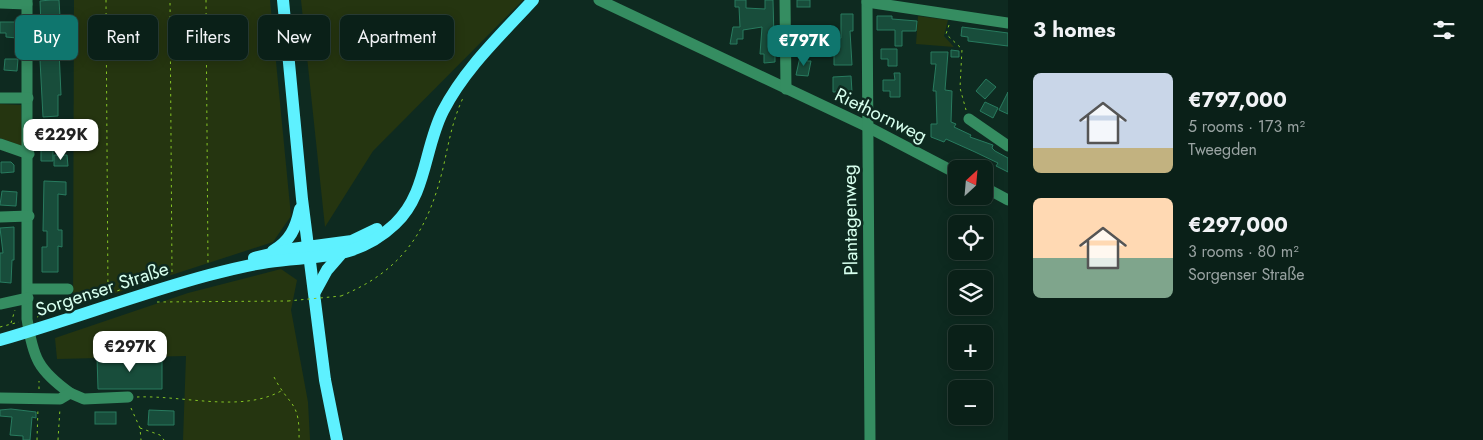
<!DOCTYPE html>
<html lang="en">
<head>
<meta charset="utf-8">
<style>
  body { margin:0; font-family:Jost,sans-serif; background:#132821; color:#f1f3f6; height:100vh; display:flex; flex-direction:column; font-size:19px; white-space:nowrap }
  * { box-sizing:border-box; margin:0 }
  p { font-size:16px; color:#99a3a2 }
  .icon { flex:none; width:28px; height:28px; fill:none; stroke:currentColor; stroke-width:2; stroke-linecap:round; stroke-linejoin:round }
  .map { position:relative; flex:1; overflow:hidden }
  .sheet { display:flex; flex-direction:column; background:#0a2018; width:475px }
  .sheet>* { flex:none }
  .top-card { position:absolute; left:15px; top:15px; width:475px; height:45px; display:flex; gap:10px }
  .needle { width:32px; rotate:26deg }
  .tools { position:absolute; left:948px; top:160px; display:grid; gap:10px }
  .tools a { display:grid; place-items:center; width:45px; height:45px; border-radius:8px; background:#0a2018; box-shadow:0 2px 12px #0003,0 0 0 1px #2a3e37; font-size:25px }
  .price { position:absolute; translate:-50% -42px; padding:0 11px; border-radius:10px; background:#fff; color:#222; font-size:16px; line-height:32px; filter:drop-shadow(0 1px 2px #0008) }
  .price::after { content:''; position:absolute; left:50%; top:30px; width:15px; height:11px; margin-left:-8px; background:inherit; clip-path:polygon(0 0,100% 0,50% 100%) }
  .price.current { background:#0f766e; color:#fff }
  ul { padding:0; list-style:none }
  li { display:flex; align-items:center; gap:15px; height:125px; padding:0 25px }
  li span { display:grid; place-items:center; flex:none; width:140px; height:100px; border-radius:8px; color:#555 }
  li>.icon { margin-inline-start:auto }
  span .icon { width:60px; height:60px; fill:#fffc; stroke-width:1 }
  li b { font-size:21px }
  h2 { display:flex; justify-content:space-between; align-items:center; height:60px; padding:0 25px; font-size:21px }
  .chip { padding:0 18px; border-radius:8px; background:#0a2018; box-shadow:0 2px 12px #0003,0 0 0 1px #2a3e37; font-size:18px; line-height:45px }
  .chip.current { background:#0f766e; color:#fff }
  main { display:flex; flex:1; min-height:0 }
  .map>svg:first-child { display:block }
  .green { fill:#253510 }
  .building { fill:#184d3b; stroke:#287b5f }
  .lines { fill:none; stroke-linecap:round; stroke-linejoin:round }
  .path { stroke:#85c525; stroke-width:1; stroke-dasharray:2.5 4; stroke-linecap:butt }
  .minor { stroke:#358d61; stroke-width:11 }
  .major { stroke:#5ef1ff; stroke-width:12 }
  .path-bridge { stroke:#85c525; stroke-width:1; stroke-dasharray:2.5 4; stroke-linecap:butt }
  .labels { text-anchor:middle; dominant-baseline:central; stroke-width:5; stroke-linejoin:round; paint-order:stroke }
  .street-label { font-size:19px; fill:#d7ffee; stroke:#0e2a20 }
</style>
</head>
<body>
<main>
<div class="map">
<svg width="1008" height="440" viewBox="0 0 1008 440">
  <rect width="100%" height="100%" fill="#0e2a20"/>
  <!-- green -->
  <g class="green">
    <polygon points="74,0 270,0 291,216 273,242 73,307"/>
    <polygon points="301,0 523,0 373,151 325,227"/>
    <polygon points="918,16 948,20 944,36 954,47 916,44"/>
    <polygon points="0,104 21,105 22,146 0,138"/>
    <polygon points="281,269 297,280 291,310 308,402 310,440 183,440 186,356 57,359 55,338 188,293"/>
  </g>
  <!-- building -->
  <g class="building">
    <polygon points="51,0 59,0 60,17 56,17 56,26 41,25 40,1"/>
    <polygon points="735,0 746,0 746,8 765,9 765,0 773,0 774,38 778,38 778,46 775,46 775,62 764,63 764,54 760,54 762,27 743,30 743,39 737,39 737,44 730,44 733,27 740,27 739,7 735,7"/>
    <rect x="797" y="0" width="13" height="7"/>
    <polygon points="841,14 853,14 853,31 850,31 852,65 834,65 834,42 839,42 839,38 841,38"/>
    <polygon points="877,16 892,16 892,19 917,21 916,31 902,31 902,46 895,46 895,30 877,30"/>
    <polygon points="0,22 17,22 17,38 6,37 6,33 0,33"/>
    <rect x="797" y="26" width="12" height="15"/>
    <polygon points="962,27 1008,33 1008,46 968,41 968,37 961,36"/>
    <polygon points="58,36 64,36 64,50 59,50 61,95 58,95 58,116 43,117 40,60 45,60 45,40 53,39"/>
    <polygon points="881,49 897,49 897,66 888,66 888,59 881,59"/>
    <polygon points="951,50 959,51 959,57 951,57"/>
    <polygon points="931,52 948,52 945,90 952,91 951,122 956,124 954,127 971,135 970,137 993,145 992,148 995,151 1008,158 1008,172 996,166 998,163 975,152 946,139 944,142 931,137 931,124 937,124 936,91 933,91 936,64 931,64"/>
    <polygon points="800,57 807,57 807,61 811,61 808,76 796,75"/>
    <polygon points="5,59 18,59 17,71 4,70"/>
    <polygon points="894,73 900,73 900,97 890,97 890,91 883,91 883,80 895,80"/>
    <polygon points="851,76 852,92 833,92 833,77"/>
    <polygon points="986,79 996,87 985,99 976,91"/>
    <polygon points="1008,92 1008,114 999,110"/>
    <polygon points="985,102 998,108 993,118 980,111"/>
    <polygon points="34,123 45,123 45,129 53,129 53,161 41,161 41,134 34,134"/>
    <polygon points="54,155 67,155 68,166 54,166"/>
    <polygon points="1,162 11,162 14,165 14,172 1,173"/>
    <polygon points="44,181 66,182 66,195 58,194 58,230 62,230 62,247 58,246 58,272 42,272 42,247 47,247 47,231 43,231"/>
    <polygon points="2,191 17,192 16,206 0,205"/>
    <polygon points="14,227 14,260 12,260 11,283 0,282 0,253 3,253 0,228"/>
    <polygon points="97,357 162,357 162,389 98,389"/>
    <polygon points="11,409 36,412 36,418 32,417 30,440 23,440 23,436 10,435 12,417 0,416 0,410"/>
    <polygon points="149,410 174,411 174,425 148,425"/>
    <rect x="95" y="412" width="21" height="12"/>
  </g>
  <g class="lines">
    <!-- path -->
    <g class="path">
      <polyline points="106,0 108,294"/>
      <polyline points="206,0 208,264"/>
      <polyline points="949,25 946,34 962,49 960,88 966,110"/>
      <path d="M341,296C404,270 429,229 444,164C449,141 453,119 463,98"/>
      <polyline points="157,302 288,301"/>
      <polyline points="37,317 172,273 170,0"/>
      <polyline points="11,323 15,310"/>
      <polyline points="0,327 19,322"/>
      <path d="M274,377C290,408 300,400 299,440"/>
      <polyline points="39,389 39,381"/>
      <path d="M137,397C182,395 241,413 281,391"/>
      <polyline points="131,408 140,428 141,440"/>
      <polyline points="140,428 160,435 164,440"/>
      <polyline points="37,440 38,408"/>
      <polyline points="58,440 60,408"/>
    </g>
    <!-- minor -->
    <g class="minor">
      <path d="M27,0V319C33,358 38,370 70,393"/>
      <polyline points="599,0 866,126 956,173"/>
      <polyline points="785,0 786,89"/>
      <polyline points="867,0 870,440"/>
      <polyline points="867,2 1008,23"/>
      <polyline points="0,3 27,4"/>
      <polyline points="28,34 52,32"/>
      <polyline points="0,98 28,98"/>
      <polyline points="969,119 1008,146"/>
      <polyline points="0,144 29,154"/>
      <polyline points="984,187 1008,200"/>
      <polyline points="0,217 29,216"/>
      <polyline points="28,289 68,289"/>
      <polyline points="0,304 28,298"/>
      <polyline points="0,398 60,399 70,393 84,399 128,397"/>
    </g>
    <!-- major -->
    <g class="major">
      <polyline points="283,0 302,199 325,380 337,440"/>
      <path d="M273,251C290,241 296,228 300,209"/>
      <polyline points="254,258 292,249 352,241 377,229"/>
      <polyline points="315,292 327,270 340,255"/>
      <path d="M0,340C70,320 138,294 209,275C228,270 248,265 268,262C317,255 356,261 395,224C427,194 424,148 443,111C465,68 501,35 533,0"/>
    </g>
    <!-- path-bridge -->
    <polyline class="path-bridge" points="288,301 341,296"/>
  </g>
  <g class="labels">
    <!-- street labels -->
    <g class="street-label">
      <text transform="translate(881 115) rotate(26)">Riethornweg</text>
      <text transform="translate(850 220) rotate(-91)">Plantagenweg</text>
      <text transform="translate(102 289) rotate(-18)">Sorgenser Straße</text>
    </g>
  </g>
</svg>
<div class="tools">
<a><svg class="needle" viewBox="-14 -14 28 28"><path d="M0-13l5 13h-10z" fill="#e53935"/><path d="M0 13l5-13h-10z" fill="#99a3a2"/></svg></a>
<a><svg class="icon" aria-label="locate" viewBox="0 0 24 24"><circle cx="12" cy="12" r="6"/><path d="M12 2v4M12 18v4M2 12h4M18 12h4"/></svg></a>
<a><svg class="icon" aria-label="layers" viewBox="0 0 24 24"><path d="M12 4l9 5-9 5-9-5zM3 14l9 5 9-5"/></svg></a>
<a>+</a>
<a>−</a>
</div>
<b class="price current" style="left:804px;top:67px">€797K</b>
<b class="price" style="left:61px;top:161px">€229K</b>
<b class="price" style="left:130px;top:373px">€297K</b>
<div class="top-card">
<a class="chip current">Buy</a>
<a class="chip">Rent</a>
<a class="chip">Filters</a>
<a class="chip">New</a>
<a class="chip">Apartment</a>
</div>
</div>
<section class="sheet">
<h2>3 homes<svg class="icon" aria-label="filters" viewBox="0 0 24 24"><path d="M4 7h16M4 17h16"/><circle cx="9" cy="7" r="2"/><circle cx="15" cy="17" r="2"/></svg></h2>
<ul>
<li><span style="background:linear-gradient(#c9d6e8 75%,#c2b280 0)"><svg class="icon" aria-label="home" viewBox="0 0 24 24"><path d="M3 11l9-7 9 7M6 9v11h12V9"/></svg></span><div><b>€797,000</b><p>5 rooms · 173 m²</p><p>Tweegden</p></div></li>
<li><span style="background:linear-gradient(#ffd9b3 60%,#7fa58c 0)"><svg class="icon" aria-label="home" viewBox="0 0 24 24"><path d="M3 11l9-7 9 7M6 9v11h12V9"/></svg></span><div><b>€297,000</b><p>3 rooms · 80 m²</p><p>Sorgenser Straße</p></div></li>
</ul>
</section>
</main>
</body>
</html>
